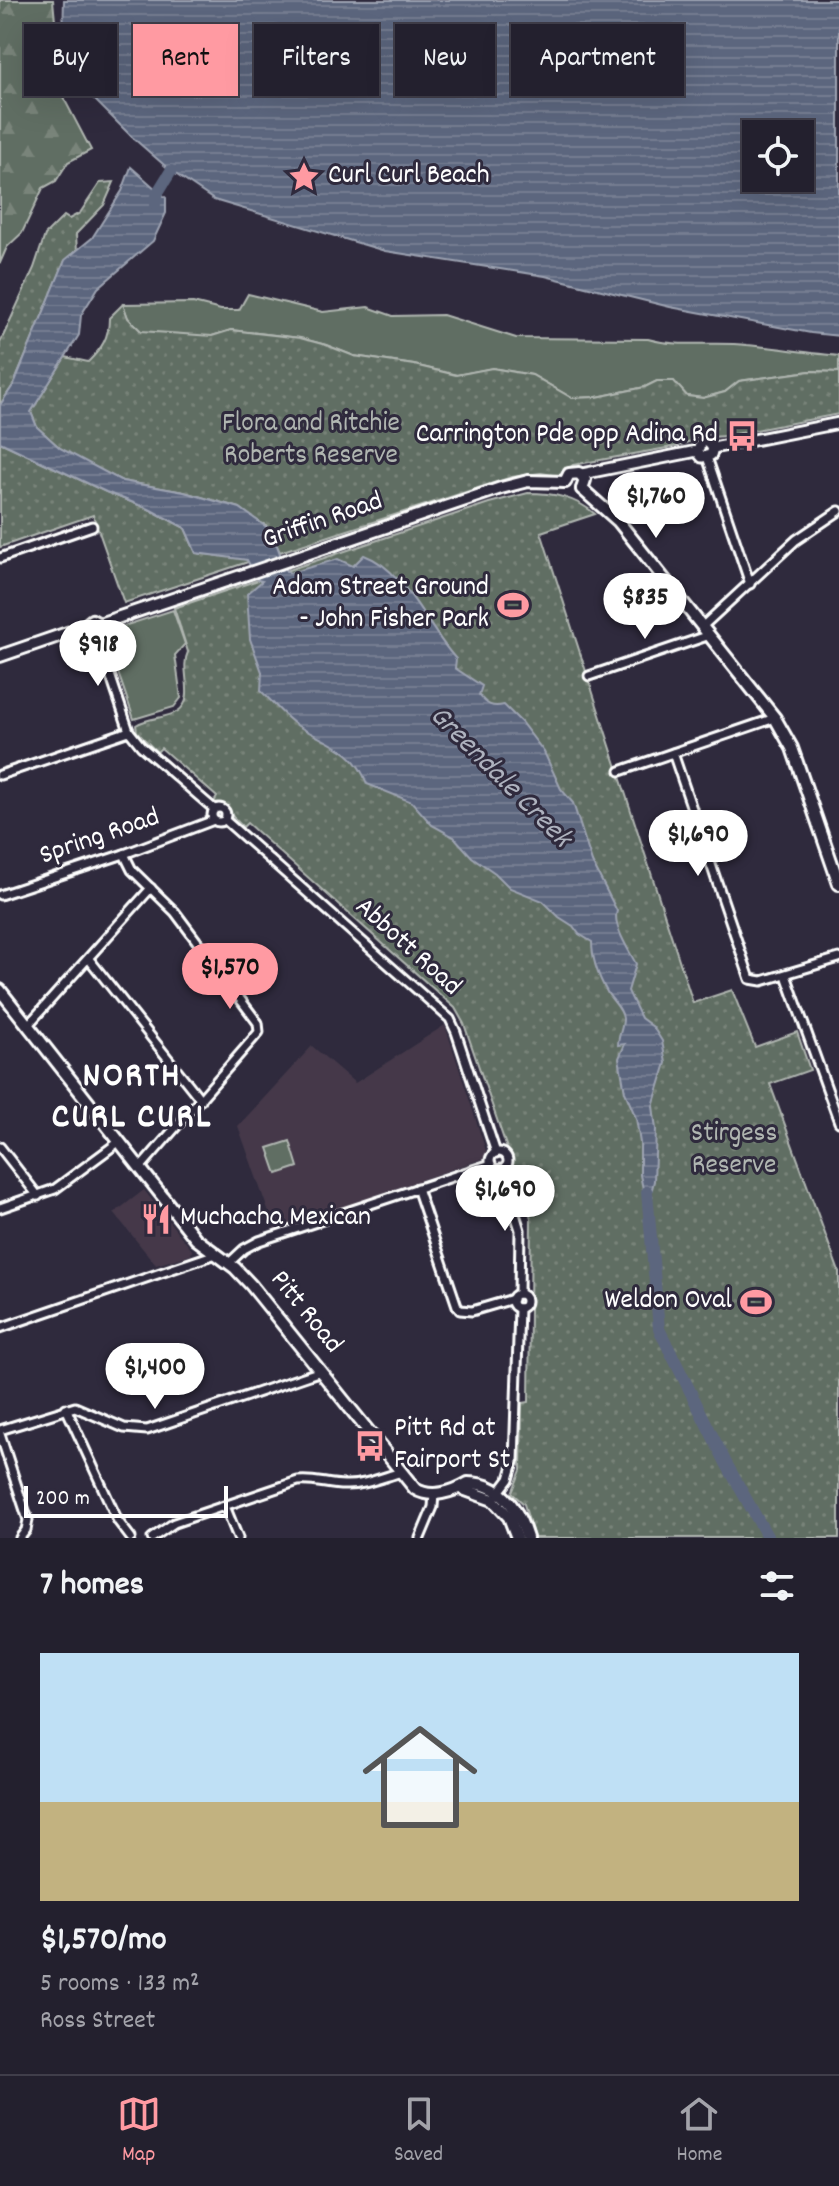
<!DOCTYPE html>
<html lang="en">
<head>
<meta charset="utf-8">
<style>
  body { margin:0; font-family:Dekko,sans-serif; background:#2f2d3a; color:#f1f3f6; height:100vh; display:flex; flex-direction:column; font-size:30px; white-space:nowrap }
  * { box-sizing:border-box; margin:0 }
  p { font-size:26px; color:#a3a3aa }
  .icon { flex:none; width:44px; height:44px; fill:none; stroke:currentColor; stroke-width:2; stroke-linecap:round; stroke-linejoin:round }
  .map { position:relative; height:1538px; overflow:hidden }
  .sheet { display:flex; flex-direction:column; background:#23202e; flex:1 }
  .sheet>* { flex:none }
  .hud { position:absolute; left:24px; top:24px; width:792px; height:72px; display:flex; gap:16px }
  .fabs { position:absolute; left:742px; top:120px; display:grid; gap:16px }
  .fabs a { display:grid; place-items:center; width:72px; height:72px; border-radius:0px; background:#23202e; box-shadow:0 8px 32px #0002,0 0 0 2px #403e4a; font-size:40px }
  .scale { position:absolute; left:24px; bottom:20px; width:204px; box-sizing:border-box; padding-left:8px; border:4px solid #fff; border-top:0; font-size:22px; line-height:28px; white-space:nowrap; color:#fff; -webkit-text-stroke:6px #2f2a3d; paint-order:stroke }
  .price { position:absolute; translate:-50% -68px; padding:0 18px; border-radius:28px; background:#fff; color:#222; font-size:26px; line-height:52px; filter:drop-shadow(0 2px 4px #0008) }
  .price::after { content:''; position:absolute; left:50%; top:48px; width:24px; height:18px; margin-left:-12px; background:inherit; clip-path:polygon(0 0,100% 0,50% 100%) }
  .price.active { background:#ff9aa2; color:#111 }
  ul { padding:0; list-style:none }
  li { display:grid; align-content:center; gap:16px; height:424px; padding:0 40px }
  li span { display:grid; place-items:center; height:248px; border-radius:0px; color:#555 }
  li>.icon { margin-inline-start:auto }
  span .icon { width:144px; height:144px; fill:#fffc; stroke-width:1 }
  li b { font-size:34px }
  h2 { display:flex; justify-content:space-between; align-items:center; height:96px; padding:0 40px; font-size:34px }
  .tag { padding:0 28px; border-radius:0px; background:#23202e; box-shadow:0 8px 32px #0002,0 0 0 2px #403e4a; font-size:28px; line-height:72px }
  .tag.active { background:#ff9aa2; color:#111 }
  .tab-bar { display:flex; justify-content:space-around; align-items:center; height:112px; border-top:2px solid #403e4a; background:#23202e; font-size:22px; color:#a3a3aa }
  .tab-bar a { display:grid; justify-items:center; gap:4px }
  .tab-bar .active { color:#ff9aa2 }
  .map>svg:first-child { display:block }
  .built { fill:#443949 }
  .green { fill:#616e63; stroke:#b0b6b1; stroke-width:2 }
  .forest { fill:url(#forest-firs); stroke:#b0b6b1; stroke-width:2 }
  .park { fill:url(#park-dots); stroke:#b0b6b1; stroke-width:2 }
  .water { fill:url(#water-rules); stroke:#9da3b2; stroke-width:2; fill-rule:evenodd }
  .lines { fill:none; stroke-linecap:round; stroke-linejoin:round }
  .river { stroke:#5c667e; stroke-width:12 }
  .minor-casing { stroke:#fff; stroke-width:13 }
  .tertiary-casing { stroke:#fff; stroke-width:15 }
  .secondary-casing { stroke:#fff; stroke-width:16 }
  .minor { stroke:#2f2a3d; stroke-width:7 }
  .tertiary { stroke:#2f2a3d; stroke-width:9 }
  .secondary { stroke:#2f2a3d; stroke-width:10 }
  .labels { text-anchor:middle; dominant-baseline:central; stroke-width:6; stroke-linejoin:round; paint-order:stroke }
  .poi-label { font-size:28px; fill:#fff; stroke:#2f2a3d; text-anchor:start }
  .park-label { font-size:28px; fill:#b0b6b1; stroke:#2f2a3d }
  .street-label { font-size:28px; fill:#fff; stroke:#2f2a3d }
  .water-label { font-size:30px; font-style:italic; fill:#aeb2be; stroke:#2f2a3d }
  .district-label { font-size:36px; font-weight:bold; letter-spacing:2px; fill:#fff; stroke:#2f2a3d }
</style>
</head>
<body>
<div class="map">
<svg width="839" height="1538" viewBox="0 0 839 1538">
  <defs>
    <pattern id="forest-firs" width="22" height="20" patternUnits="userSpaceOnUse" patternTransform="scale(2)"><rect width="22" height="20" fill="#616e63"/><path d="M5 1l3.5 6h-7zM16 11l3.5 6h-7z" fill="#79847a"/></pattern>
    <pattern id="park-dots" width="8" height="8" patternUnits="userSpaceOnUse" patternTransform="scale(2)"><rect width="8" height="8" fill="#616e63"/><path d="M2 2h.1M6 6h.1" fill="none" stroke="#79847a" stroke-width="1.8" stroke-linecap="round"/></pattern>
    <pattern id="water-rules" width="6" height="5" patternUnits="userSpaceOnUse" patternTransform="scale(2)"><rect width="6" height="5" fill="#5c667e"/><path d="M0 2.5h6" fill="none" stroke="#747d91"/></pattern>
  </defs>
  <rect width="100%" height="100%" fill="#2f2a3d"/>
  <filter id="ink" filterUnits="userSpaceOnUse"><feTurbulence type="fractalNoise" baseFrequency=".0125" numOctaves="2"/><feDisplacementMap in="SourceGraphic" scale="16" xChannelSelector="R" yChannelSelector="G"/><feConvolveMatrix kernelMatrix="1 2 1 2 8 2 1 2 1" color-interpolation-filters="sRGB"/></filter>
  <g filter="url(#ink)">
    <!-- built -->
    <g class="built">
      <polygon points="445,1025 488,1157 275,1230 238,1126 312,1046 355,1083"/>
      <polygon points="144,1190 192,1250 191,1255 156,1265 114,1213"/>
    </g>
    <!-- green -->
    <g class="green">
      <path d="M248,294L323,312L368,307L393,316L443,315L516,338L648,339C680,348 714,341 747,345C778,348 808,353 839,356V372L810,371L739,381L725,392L703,398L687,396L673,381H657L645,387L597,397L572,398L532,375L493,368L457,375L414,365L354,356L326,345L300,338L231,330L212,336L122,405L141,331L128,318L123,304L193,303L221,310H239Z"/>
      <polygon points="173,610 185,644 175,655 181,698 174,707 134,719 105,635 108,631"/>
      <polygon points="290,1141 298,1167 277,1174 268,1148"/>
    </g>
    <!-- forest -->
    <polygon class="forest" points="0,0 53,0 58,52 45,81 59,89 91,150 68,162 56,181 43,188 22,233 7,247 0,263"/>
    <!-- park -->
    <g class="park">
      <polygon points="114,182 104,205 76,234 77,252 65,261 14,384 0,405 0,343 34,268 45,235 64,216 69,219 80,213 100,183"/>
      <path d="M123,304L128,318L141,331L212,336L231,330L300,338L326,345L354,356L414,365L456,375L492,368L532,375L572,398L597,397L645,387L657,381H674L687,396L703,398L725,392L739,381L810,371L839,372V414L725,436L698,438L678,446L573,465L559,476L541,473L512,477L280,552L266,525L256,521L240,508L184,492L122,481L85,463L60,448L37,427L31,412L65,357L88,362C102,348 109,338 109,318Z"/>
      <polygon points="0,442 106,492 149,509 185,528 196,553 247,559 248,562 124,603 93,515 0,547"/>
      <path d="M528,493C553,493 575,497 595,514L541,532L693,1003L732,990L755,1047L797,1032L810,1070L770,1084L839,1272V1538H534L524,1504L512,1493L521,1470L522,1403L529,1402L531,1218L464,1024L455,1008L247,823L243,827C232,817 227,807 214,802L217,797L161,748L157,752L137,732L136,725C149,717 166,719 178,711C197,698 179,670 188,652L174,608L489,503Z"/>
    </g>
    <!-- water -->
    <g class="water">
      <path d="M64,0H839V336L811,333L670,307L545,276L385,251L214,200L171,171L132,137L62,67ZM800,134V178H756V134Z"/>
      <path d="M131,167L166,198V213L153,241L98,288L81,315L79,335L31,412L37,427L60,448L122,481L184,492L240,508L272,531L286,571L290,573L338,559L353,566L364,555C406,570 427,628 456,659L455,668L482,686L479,695C487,705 492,708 504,705L521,722L544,752L561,789L573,803L592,862L617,911C612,925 629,950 636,964L628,991L641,1018L653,1027L662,1041L666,1063L653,1106L656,1129L654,1181L647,1208L640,1175V1143L636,1118L625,1092L619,1058L625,1044L618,1045C618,1036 623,1028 623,1019C623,1009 611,1000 607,992C598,976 592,959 592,942L579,934L573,926L559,917L543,901L510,888L495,873L472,857L454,837L432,825L412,802L367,784C355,748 326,743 298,726C284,717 273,702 261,691L262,672L250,639L247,594L262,581L258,580L247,560L196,553L185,528L149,509L106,492L0,442V405L14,384L65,260L92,238L122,191Z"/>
    </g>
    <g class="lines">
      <!-- river -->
      <g class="river">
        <polyline points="155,204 158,192 171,171"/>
        <polyline points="647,1192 659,1329 726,1463 768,1538"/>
      </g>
      <defs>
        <g id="minor">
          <polyline points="707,457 750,584"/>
          <polyline points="0,558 92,526"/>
          <polyline points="703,626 796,540 839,511"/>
          <polyline points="96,633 129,731 141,746 214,809"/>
          <polyline points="589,676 710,635"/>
          <polyline points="673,753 750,979 762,981 839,958"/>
          <polyline points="620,771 775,718"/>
          <polyline points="0,775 129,731"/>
          <circle cx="219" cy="815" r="7"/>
          <polyline points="225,820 450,1019 456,1032 496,1153"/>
          <polyline points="124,854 132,870 175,912 258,1023 259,1032 141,1167"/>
          <polyline points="0,895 124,854 214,820"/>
          <polyline points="89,959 201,1100"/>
          <polyline points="786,975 839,1122"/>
          <polyline points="28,1025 151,888"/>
          <polyline points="0,1147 38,1196"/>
          <circle cx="499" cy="1161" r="9"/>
          <polyline points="501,1169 520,1230 519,1294"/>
          <polyline points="417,1188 457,1306 460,1310 472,1311 513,1299"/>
          <polyline points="0,1208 55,1189 120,1141"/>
          <polyline points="229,1263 244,1249 259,1241 491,1164"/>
          <circle cx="519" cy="1301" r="7"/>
          <polyline points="0,1328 216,1254"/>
          <polyline points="66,1408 118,1521 131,1538"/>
          <polyline points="0,1430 75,1407 124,1428 147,1430 321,1371"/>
          <polyline points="0,1434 28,1520 26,1530 20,1538"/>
          <polyline points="496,1496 509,1479 514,1462 519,1308"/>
          <polyline points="225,1506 238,1538"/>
          <path d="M152,1538L174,1523L298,1481C314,1479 328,1485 344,1485C363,1486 383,1477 402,1472"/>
          <polyline points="420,1538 433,1507 434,1494"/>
        </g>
        <g id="tertiary">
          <polyline points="713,448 839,423"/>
          <polyline points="697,451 702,442 708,442 713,448"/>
          <polyline points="697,451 702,457 711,455 713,448"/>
          <polyline points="582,474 697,451"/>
        </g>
        <g id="secondary">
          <polyline points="565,482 569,474 579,473 585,480 582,489"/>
          <polyline points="582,489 618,521 775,718 792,748 839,884"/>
          <polyline points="87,628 87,624 92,620 99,624 501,488 528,481 565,482"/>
          <polyline points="0,656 73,631 87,628"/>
          <path d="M0,990L196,1239L235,1268L251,1285L415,1489C431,1499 453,1492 468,1483C502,1483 518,1508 527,1538"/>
          <polyline points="460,1488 493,1500 509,1517 517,1538"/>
        </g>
      </defs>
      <!-- minor casing -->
      <use href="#minor" class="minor-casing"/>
      <!-- tertiary casing -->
      <use href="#tertiary" class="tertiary-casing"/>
      <!-- secondary casing -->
      <use href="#secondary" class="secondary-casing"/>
      <!-- minor -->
      <use href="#minor" class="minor"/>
      <!-- tertiary -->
      <use href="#tertiary" class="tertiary"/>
      <!-- secondary -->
      <use href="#secondary" class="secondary"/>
    </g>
  </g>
  <!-- icons -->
  <defs>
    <symbol id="sight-bare" viewBox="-9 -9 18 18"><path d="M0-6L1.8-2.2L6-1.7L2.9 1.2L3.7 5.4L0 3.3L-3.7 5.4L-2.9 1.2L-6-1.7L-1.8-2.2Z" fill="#ff9aa2" stroke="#2f2a3d" stroke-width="2.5" paint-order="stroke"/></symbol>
    <symbol id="bus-bare" viewBox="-9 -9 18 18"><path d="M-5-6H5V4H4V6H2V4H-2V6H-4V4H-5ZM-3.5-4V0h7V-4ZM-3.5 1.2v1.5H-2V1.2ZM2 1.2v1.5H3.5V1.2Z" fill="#ff9aa2" stroke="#2f2a3d" stroke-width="2.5" paint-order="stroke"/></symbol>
    <symbol id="stadium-bare" viewBox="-9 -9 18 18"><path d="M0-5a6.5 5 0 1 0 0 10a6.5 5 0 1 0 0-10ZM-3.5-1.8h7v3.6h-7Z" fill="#ff9aa2" stroke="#2f2a3d" stroke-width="2.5" paint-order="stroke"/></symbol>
    <symbol id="restaurant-bare" viewBox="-9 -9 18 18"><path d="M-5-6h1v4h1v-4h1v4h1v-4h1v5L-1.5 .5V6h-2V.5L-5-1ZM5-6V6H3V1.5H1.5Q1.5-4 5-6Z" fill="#ff9aa2" stroke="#2f2a3d" stroke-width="2.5" paint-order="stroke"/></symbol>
  </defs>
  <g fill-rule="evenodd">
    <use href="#sight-bare" x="282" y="155" width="44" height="44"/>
    <use href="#bus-bare" x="720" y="414" width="44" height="44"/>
    <use href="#stadium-bare" x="491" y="583" width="44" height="44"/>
    <use href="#restaurant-bare" x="134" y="1197" width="44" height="44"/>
    <use href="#stadium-bare" x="734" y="1280" width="44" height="44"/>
    <use href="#bus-bare" x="348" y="1424" width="44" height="44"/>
  </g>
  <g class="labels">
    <!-- poi labels -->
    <g class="poi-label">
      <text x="328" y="177">Curl Curl Beach</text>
      <text x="718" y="436" text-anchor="end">Carrington Pde opp Adina Rd</text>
      <text x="489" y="589" text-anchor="end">Adam Street Ground<tspan x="489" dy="32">- John Fisher Park</tspan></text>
      <text x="180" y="1219">Muchacha Mexican</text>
      <text x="732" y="1302" text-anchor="end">Weldon Oval</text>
      <text x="394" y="1430">Pitt Rd at<tspan x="394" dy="32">Fairport St</tspan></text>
    </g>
    <!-- park labels -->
    <g class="park-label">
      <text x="311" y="425">Flora and Ritchie<tspan x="311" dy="32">Roberts Reserve</tspan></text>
      <text x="734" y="1135">Stirgess<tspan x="734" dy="32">Reserve</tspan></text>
    </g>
    <!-- street labels -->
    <g class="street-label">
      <text transform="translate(323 522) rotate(-19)">Griffin Road</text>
      <text transform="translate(100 838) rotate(-19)">Spring Road</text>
      <text transform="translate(407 948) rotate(42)">Abbott Road</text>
      <text transform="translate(305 1313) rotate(51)">Pitt Road</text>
    </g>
    <!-- water labels -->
    <g class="water-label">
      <text transform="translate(499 778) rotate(45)">Greendale Creek</text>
    </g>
    <!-- district labels -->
    <g class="district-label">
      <text x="132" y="1078">NORTH<tspan x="132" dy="41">CURL CURL</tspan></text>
    </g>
  </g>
</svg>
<div class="fabs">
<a><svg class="icon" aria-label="locate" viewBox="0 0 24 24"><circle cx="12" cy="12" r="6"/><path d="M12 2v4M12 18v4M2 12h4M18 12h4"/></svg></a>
</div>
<div class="scale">200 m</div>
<b class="price" style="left:656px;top:540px">$1,760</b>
<b class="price" style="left:645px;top:641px">$835</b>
<b class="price" style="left:98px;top:688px">$918</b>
<b class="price" style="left:698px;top:878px">$1,690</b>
<b class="price active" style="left:230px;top:1011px">$1,570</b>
<b class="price" style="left:505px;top:1233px">$1,690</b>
<b class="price" style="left:155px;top:1411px">$1,400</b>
<div class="hud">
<a class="tag">Buy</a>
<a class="tag active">Rent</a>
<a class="tag">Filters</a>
<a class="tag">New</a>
<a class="tag">Apartment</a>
</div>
</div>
<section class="sheet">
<h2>7 homes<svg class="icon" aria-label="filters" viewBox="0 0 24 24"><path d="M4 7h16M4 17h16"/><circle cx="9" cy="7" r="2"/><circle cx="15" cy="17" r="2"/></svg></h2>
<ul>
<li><span style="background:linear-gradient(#bfe0f5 60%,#c2b280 0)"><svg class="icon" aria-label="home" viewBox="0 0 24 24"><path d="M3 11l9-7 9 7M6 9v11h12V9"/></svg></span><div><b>$1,570/mo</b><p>5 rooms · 133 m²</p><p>Ross Street</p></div></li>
</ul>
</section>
<nav class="tab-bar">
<a class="active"><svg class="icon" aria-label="map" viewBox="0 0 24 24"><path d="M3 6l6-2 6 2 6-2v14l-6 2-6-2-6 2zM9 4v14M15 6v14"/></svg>Map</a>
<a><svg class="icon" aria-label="saved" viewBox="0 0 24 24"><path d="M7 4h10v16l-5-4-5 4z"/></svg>Saved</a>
<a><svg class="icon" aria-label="home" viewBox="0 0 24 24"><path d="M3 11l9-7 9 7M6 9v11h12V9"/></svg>Home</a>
</nav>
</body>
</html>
